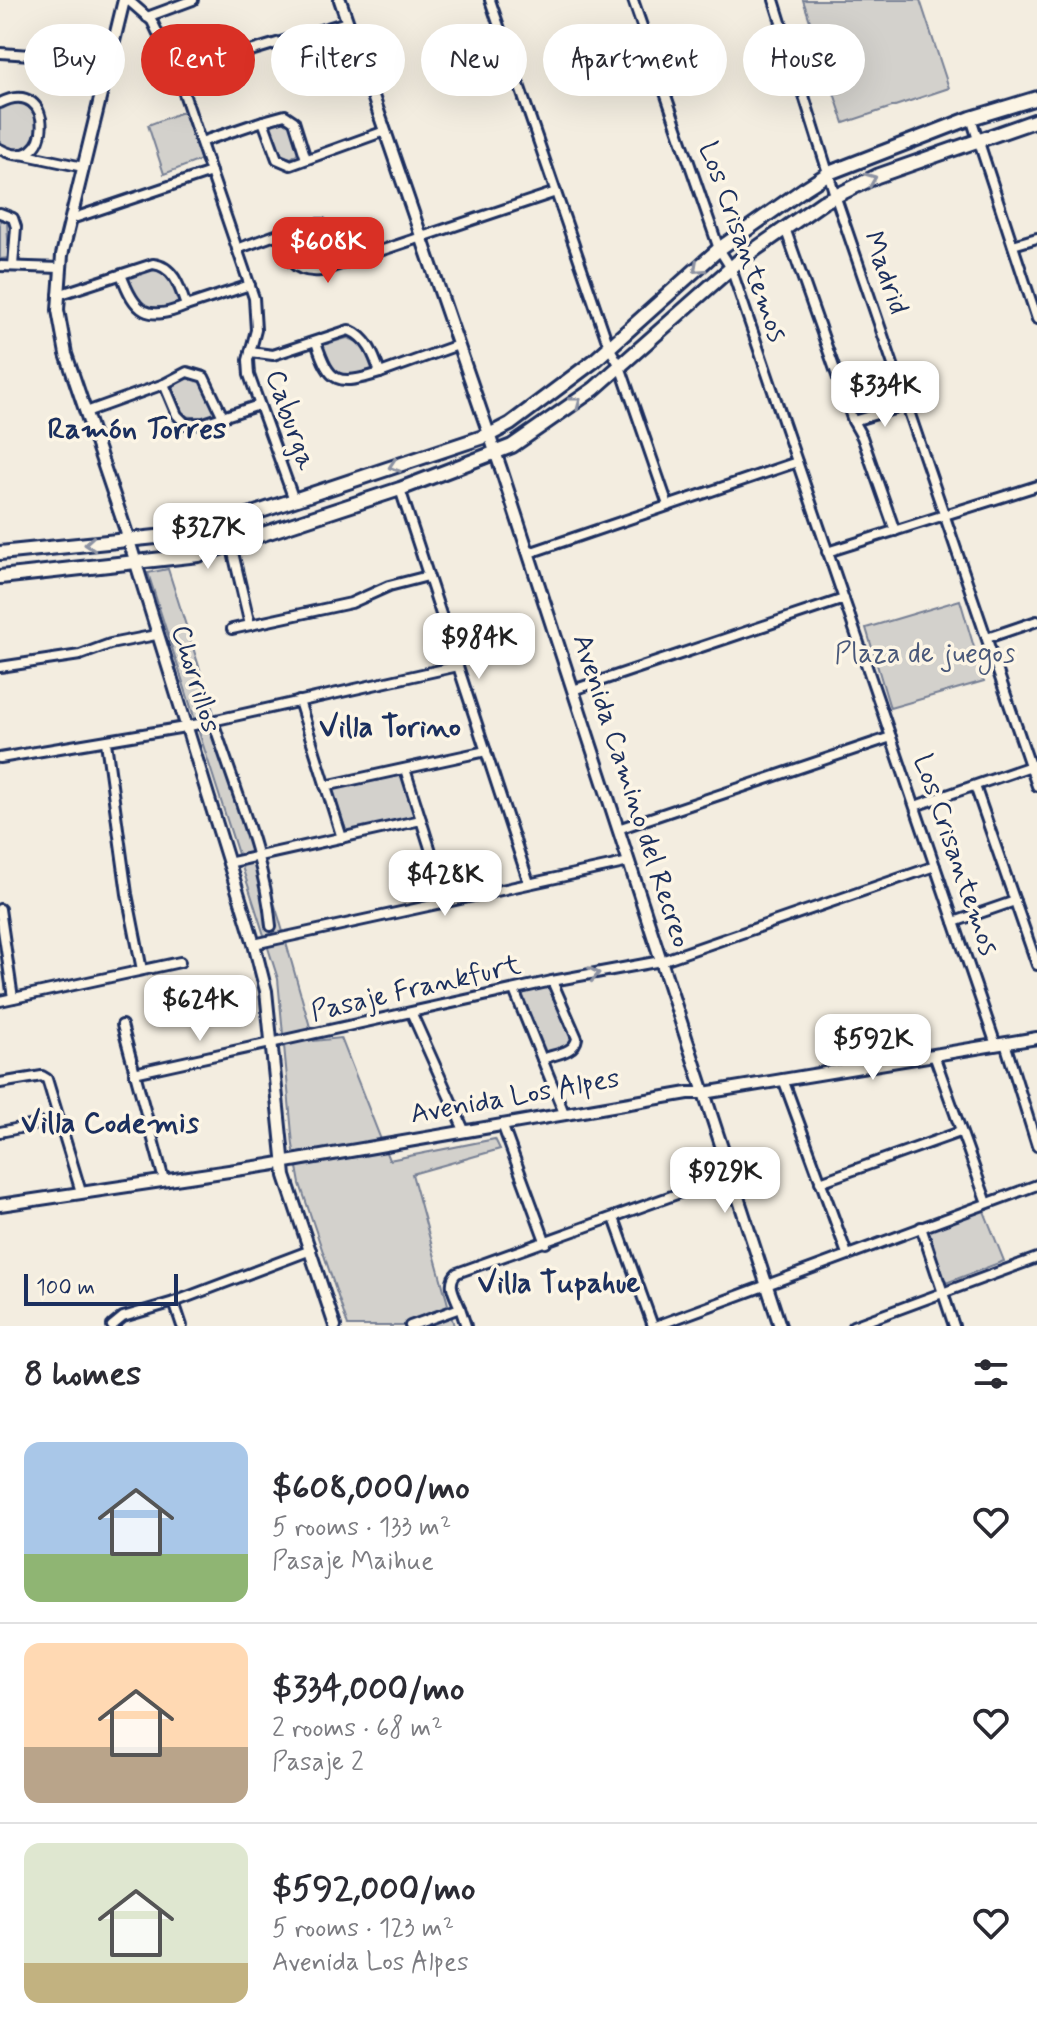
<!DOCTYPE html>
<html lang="en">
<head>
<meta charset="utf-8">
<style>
  body { margin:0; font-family:Mynerve,sans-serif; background:#f2f2f3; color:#2b2b33; height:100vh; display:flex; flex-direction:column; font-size:30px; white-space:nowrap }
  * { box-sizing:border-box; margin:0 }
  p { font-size:26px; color:#7c7c81 }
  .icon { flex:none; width:44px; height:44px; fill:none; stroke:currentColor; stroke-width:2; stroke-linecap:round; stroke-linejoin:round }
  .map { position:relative; height:1326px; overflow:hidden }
  .drawer { display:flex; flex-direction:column; background:#fff; flex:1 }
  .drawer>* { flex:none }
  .top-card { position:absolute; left:24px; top:24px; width:990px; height:72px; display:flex; gap:16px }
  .scale { position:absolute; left:24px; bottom:20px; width:154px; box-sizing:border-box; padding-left:8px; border:4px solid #1b2f5e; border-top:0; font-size:22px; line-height:28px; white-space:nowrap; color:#1b2f5e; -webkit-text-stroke:6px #fcf5e5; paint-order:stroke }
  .price { position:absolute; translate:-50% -68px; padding:0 18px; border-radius:16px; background:#fff; color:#222; font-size:26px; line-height:52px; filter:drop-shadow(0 2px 4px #0008) }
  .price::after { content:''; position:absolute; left:50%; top:48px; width:24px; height:18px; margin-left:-12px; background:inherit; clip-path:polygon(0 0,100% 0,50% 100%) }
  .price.selected { background:#d93025; color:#fff }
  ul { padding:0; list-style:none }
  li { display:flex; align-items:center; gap:24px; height:200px; padding:0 24px }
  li+li { border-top:2px solid #e1e1e2 }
  li span { display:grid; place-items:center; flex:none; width:224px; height:160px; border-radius:16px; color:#555 }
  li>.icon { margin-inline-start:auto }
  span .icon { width:96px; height:96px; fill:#fffc; stroke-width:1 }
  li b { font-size:34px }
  h2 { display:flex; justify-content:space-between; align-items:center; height:96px; padding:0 24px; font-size:34px }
  .pill { padding:0 28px; border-radius:36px; background:#fff; box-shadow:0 8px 32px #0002; font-size:28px; line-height:72px }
  .pill.selected { background:#d93025; color:#fff }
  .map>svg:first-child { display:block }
  .green { fill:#d3d1cc; stroke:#778095; stroke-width:2 }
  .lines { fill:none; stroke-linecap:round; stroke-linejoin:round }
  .minor-casing { stroke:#1b2f5e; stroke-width:14 }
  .tertiary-casing { stroke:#1b2f5e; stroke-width:16 }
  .secondary-casing { stroke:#1b2f5e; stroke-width:18 }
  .minor { stroke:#fcf5e5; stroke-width:8 }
  .tertiary { stroke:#fcf5e5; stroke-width:10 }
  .secondary { stroke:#fcf5e5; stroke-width:12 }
  .oneway { stroke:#8c92a2 }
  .labels { text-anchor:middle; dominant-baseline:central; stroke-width:7; stroke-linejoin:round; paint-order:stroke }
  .street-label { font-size:28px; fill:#1b2f5e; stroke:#fcf5e5 }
  .park-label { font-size:28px; fill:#49587a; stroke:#fcf5e5 }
  .neighbourhood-label { font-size:30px; font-weight:bold; fill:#1b2f5e; stroke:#fcf5e5 }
</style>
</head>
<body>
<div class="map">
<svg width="1037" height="1326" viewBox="0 0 1037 1326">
  <rect width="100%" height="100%" fill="#f3ede0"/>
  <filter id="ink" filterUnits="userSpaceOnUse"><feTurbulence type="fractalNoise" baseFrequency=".0125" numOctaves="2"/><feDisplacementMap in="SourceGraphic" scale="16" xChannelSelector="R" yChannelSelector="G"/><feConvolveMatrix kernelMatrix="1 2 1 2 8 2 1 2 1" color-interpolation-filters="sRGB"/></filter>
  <g filter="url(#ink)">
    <!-- green -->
    <g class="green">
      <polygon points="803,0 920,0 949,88 844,123"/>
      <path d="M12,102C57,104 38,167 0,144V108Z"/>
      <polygon points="190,109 206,158 164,174 148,125"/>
      <path d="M286,118C293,123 302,140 300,149C299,153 294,156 291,158L280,155L270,127L278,120Z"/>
      <polygon points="0,217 3,217 7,222 9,258 0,259"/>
      <path d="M310,227H321L329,236L339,260C306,274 294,271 284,235Z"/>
      <polygon points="154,267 168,274 181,304 151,311 133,294 126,277"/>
      <path d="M347,338C364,342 369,354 375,369C340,380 336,379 319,346Z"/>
      <polygon points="187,376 202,380 217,413 203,418 183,416 168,384"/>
      <polygon points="168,569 279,918 314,1041 341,1038 389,1160 495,1139 500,1149 412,1174 454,1326 348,1326 300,1184 293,1145 278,979 148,573"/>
      <polygon points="960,600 984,681 890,708 866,628"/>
      <path d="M400,774C408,785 416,803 414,817L350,833L346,830L332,792L336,788Z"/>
      <polygon points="552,984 573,1038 570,1051 545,1055 516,996"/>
      <polygon points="982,1206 1004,1261 946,1283 926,1227"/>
    </g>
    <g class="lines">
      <defs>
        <g id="minor">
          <polyline points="128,0 152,21 177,73 254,298 256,330 248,360 249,375 294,500"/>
          <polyline points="490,0 609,347 620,366 668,505"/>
          <polyline points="633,0 719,249 731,268 996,1045"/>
          <polyline points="774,0 835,195 1037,786"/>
          <polyline points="147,17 193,0"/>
          <polyline points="0,53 109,60"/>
          <polyline points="177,73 347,22"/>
          <path d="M0,103C57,74 54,179 0,149"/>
          <polyline points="971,118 1037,319"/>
          <polyline points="263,121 285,115 294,121 306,159"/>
          <polyline points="201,142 263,121 277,159 291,165 385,131"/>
          <polyline points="21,154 83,167"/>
          <polyline points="0,213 13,218 16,227 13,266"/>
          <polyline points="71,219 211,172"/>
          <polyline points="785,228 853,421 862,437 895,531"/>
          <polyline points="281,233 310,224 322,224 332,234 343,264"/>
          <polyline points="1013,245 1037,238"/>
          <path d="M237,249L281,233C284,258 293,273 320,271L556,192"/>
          <polyline points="0,266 60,268"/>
          <path d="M58,295L153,264C174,266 180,288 186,306C147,322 135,313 121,274"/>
          <polyline points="186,306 250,285"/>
          <path d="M316,342C330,384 337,386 380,373"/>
          <path d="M250,352L273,355L349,330C368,338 374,355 380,373L458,345"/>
          <polyline points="164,384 187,372 204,377 223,417"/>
          <polyline points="86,412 164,384 177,415 186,424 204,423 259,405"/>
          <polyline points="853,421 907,405"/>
          <polyline points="400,489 529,883"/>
          <polyline points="231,544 250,625"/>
          <polyline points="827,552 1037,486"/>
          <polyline points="529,553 797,462"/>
          <polyline points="232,629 351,603 389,586 428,576"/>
          <polyline points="987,638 1037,621"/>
          <polyline points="0,667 80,655 110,644 156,635"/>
          <polyline points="573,690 844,599"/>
          <polyline points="299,701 342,838"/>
          <path d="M213,721C234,786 265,858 271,926"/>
          <polyline points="106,742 127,894 142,970"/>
          <polyline points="0,758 185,727 458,666"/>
          <polyline points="405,769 447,902"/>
          <polyline points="325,786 486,751"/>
          <polyline points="975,786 1037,965"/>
          <polyline points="915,806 1037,764"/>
          <polyline points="618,829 891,737"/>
          <polyline points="228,863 421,820"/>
          <polyline points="0,909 13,998"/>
          <polyline points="954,922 1015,901"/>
          <polyline points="254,944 629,862"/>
          <polyline points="514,990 564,1113"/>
          <polyline points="0,1001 180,962"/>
          <polyline points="412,1014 464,1130"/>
          <polyline points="122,1025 164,1180"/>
          <polyline points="1005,1043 1037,1146"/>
          <polyline points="934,1055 987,1203"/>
          <path d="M542,1059C555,1054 575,1053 577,1038L552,981"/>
          <polyline points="134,1073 552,981 661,961 935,866"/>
          <polyline points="783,1079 847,1254"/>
          <polyline points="0,1083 42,1076 47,1079 81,1192"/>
          <polyline points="502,1124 546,1243"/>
          <polyline points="0,1132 59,1120"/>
          <polyline points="820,1182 960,1132"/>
          <polyline points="614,1218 653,1326"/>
          <polyline points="921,1227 954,1326"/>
          <polyline points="174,1302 182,1326"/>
          <polyline points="460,1308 466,1326"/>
          <polyline points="112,1326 123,1317 174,1302 311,1250"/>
          <path d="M410,1326L460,1308C455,1295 446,1283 457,1273L730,1175"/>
          <polyline points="656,1326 1037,1185"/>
          <polyline points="853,1326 1037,1258"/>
        </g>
        <g id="tertiary">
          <polyline points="124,0 62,255 58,310 66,354 126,531 254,944 266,991 285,1176 335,1326"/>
          <polyline points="340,0 501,469 780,1326"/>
          <polyline points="0,1205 269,1165 688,1093 704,1093 1037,1038"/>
        </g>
        <g id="secondary">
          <polyline points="0,553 195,533 489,435 510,424 594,361 719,249 804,189 829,173 971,118 1037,98"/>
          <polyline points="0,577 199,555 400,489 512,446 594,389 740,260 823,202 877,176 1037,120"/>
        </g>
      </defs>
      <!-- minor casing -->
      <use href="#minor" class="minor-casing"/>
      <!-- tertiary casing -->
      <use href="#tertiary" class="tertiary-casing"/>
      <!-- secondary casing -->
      <use href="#secondary" class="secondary-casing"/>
      <!-- minor -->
      <use href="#minor" class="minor"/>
      <!-- tertiary -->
      <use href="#tertiary" class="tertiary"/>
      <!-- secondary -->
      <use href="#secondary" class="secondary"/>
    </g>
    <!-- one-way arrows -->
    <defs><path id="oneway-chevron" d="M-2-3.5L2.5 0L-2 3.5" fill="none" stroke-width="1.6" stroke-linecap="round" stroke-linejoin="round" transform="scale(2)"/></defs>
    <g class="oneway">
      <use href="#oneway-chevron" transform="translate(871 179) rotate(-22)"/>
      <use href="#oneway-chevron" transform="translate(698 268) rotate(138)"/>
      <use href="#oneway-chevron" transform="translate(576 402) rotate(-37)"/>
      <use href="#oneway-chevron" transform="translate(394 466) rotate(161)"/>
      <use href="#oneway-chevron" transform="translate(90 544) rotate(175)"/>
      <use href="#oneway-chevron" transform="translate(594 974) rotate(-11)"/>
    </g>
  </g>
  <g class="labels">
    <!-- street labels -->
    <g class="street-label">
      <text transform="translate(742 242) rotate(70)">Los Crisantemos</text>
      <text transform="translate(885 273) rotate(71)">Madrid</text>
      <text transform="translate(290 420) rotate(71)">Caburga</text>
      <text transform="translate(195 679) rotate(73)">Chorrillos</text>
      <text transform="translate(631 791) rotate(72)">Avenida Camino del Recreo</text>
      <text transform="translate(955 855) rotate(71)">Los Crisantemos</text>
      <text transform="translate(416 989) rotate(-13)">Pasaje Frankfurt</text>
      <text transform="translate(515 1097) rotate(-10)">Avenida Los Alpes</text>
    </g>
    <!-- park labels -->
    <g class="park-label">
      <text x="925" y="654">Plaza de juegos</text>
    </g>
    <!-- neighbourhood labels -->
    <g class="neighbourhood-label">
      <text x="137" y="429">Ramón Torres</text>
      <text x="390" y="727">Villa Torino</text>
      <text x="110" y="1123">Villa Codemis</text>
      <text x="559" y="1283">Villa Tupahue</text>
    </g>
  </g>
</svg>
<div class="scale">100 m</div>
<b class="price selected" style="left:328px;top:285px">$608K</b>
<b class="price" style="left:885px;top:429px">$334K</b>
<b class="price" style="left:208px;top:571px">$327K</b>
<b class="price" style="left:479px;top:681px">$984K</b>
<b class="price" style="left:445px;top:918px">$428K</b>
<b class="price" style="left:200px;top:1043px">$624K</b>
<b class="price" style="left:873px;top:1082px">$592K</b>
<b class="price" style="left:725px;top:1215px">$929K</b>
<div class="top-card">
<a class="pill">Buy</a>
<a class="pill selected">Rent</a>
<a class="pill">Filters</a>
<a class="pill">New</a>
<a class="pill">Apartment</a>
<a class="pill">House</a>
</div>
</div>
<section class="drawer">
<h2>8 homes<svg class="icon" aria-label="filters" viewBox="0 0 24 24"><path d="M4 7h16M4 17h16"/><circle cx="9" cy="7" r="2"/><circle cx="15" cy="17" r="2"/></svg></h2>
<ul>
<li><span style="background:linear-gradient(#a9c7e8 70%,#8fb573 0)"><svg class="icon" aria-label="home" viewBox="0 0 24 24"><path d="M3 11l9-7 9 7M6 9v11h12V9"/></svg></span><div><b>$608,000/mo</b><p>5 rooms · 133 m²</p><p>Pasaje Maihue</p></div><svg class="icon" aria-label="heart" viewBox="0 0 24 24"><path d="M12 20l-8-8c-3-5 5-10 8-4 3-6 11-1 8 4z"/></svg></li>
<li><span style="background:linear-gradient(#ffd9b3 65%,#b9a48a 0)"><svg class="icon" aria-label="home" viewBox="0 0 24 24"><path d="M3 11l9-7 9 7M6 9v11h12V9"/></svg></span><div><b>$334,000/mo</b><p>2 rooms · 68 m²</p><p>Pasaje 2</p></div><svg class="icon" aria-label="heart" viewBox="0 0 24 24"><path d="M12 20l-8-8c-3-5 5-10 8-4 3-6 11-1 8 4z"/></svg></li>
<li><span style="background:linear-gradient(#dfe7d0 75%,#c2b280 0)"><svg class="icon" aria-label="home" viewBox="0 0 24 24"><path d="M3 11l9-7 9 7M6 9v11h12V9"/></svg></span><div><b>$592,000/mo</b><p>5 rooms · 123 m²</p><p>Avenida Los Alpes</p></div><svg class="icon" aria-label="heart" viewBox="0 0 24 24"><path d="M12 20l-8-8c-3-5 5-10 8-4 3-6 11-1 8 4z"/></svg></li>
</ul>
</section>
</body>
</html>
